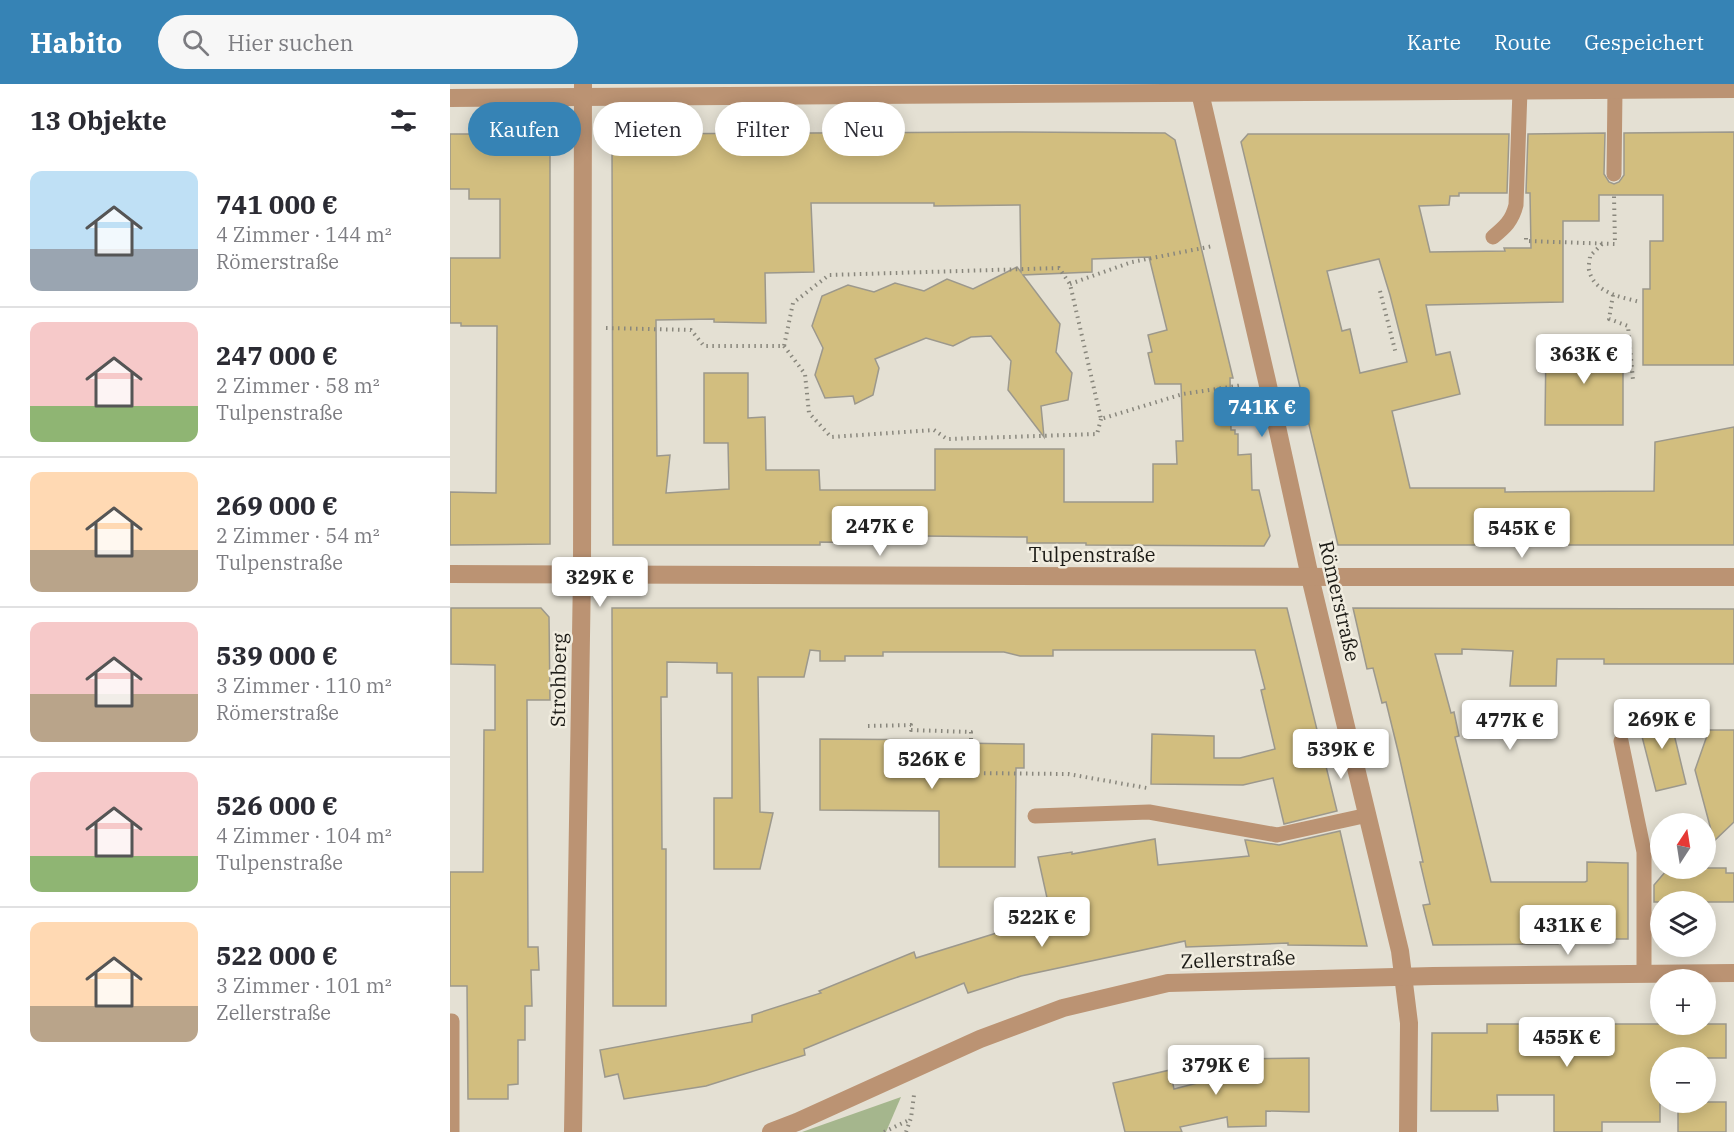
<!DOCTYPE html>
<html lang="de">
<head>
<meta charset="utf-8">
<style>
  body { margin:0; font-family:"IBM Plex Serif",serif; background:#f7f7f7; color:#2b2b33; height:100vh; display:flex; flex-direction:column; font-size:22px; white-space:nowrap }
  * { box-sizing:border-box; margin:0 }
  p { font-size:20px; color:#7c7c81 }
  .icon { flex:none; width:33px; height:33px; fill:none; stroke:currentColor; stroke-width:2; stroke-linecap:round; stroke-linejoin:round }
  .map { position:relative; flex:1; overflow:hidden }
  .side { display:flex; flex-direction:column; background:#fff; width:450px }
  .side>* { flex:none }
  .hud { position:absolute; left:18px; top:18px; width:570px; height:54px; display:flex; gap:12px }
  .needle { width:39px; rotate:12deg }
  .buttons { position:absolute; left:1200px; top:729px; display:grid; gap:12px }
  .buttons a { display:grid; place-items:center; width:66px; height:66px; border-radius:50%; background:#fff; box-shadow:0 3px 15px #0003; font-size:30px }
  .price { position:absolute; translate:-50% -51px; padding:0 14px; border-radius:6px; background:#fff; color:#222; font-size:20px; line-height:39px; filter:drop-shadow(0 2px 3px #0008) }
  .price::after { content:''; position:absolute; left:50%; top:36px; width:18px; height:14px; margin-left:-9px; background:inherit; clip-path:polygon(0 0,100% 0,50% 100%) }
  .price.on { background:#3683b5; color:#fff }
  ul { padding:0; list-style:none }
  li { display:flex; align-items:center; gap:18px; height:150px; padding:0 30px }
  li+li { border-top:2px solid #e1e1e2 }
  li span { display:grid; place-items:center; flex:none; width:168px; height:120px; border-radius:12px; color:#555 }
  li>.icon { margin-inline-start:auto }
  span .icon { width:72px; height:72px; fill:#fffc; stroke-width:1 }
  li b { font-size:26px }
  h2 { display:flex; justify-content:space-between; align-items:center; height:72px; padding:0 30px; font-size:26px }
  .chip { padding:0 21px; border-radius:27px; background:#fff; box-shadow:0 3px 15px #0003; font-size:21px; line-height:54px }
  .chip.on { background:#3683b5; color:#fff }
  header { display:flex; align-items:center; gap:36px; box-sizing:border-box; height:84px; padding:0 30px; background:#3683b5; color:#fff }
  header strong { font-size:28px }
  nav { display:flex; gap:33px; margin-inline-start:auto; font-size:21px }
  .search { width:420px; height:54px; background:#f7f7f7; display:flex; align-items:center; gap:15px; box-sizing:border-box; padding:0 21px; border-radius:33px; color:#7c7c81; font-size:22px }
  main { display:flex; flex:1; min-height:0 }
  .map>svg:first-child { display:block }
  .green { fill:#a5b68d }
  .building { fill:#d2be7f; stroke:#9c988c; stroke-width:1.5; fill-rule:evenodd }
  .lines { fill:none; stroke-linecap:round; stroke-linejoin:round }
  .path { stroke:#89877d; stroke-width:4; stroke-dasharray:1.5 4.5; stroke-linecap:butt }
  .lane { stroke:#bb9373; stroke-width:15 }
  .street { stroke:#bb9373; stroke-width:18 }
  .labels { text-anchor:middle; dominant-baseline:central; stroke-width:5; stroke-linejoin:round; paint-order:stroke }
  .street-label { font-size:20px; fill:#1c1b16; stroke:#f1ede0 }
</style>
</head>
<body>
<header>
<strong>Habito</strong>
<div class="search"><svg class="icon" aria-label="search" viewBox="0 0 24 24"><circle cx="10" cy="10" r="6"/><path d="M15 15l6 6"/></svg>Hier suchen</div>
<nav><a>Karte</a><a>Route</a><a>Gespeichert</a></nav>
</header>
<main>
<section class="side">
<h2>13 Objekte<svg class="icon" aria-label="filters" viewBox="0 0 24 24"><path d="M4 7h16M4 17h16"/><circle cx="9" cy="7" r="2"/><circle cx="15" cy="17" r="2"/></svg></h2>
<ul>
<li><span style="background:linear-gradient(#bfe0f5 65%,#9aa5b1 0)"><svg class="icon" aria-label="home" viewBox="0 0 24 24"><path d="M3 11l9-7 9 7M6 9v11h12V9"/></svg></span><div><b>741 000 €</b><p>4 Zimmer · 144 m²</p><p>Römerstraße</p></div></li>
<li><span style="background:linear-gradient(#f6c9c9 70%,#8fb573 0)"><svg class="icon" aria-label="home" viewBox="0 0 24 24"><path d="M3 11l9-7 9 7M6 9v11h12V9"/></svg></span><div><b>247 000 €</b><p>2 Zimmer · 58 m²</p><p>Tulpenstraße</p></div></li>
<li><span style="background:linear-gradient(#ffd9b3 65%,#b9a48a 0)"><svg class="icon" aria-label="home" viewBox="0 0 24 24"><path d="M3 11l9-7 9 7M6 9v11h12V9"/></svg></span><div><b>269 000 €</b><p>2 Zimmer · 54 m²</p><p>Tulpenstraße</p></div></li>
<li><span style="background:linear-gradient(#f6c9c9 60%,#b9a48a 0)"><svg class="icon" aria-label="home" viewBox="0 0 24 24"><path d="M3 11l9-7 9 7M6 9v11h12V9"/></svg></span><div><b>539 000 €</b><p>3 Zimmer · 110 m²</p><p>Römerstraße</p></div></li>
<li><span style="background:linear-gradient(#f6c9c9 70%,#8fb573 0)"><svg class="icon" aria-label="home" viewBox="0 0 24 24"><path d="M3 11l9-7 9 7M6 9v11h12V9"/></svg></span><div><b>526 000 €</b><p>4 Zimmer · 104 m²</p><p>Tulpenstraße</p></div></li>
<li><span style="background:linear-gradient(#ffd9b3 70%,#b9a48a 0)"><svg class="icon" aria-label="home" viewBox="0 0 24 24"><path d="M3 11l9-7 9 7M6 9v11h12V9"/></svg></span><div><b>522 000 €</b><p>3 Zimmer · 101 m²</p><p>Zellerstraße</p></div></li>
</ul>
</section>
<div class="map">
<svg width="1284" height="1048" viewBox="0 0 1284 1048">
  <rect width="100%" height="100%" fill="#e4e0d3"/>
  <!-- green -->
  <polygon class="green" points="451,1013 436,1048 352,1048"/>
  <!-- building -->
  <g class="building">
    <path d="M559,48L715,49L725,56L783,294H780L781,346H785V350H788V371L801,370L802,406H809L820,452L814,462L636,461V459H577V453L471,452H446V459L370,458V461H163L162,57L169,50ZM361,119H484V122L570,121L571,188L567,183L523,205L497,195L474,207L445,199L424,208L398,201L372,212L362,242L373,264L365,291L375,314L403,312L405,320L423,311L429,284L425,275L476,254L503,262L521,253L541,252L561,277L558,306L594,353L591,322L618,316L622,289L606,268L610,240L573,191L642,188V175L699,173L717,246L698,251L702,268L698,269L705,300H731L733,357H726L727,380H703V418H614V365H485V406H370L369,386H316L315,333L298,334V289H254V359H278L279,405L216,409L220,371L207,372L206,236L264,235V238L316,239L315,189L364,188Z"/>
    <path d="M1284,48V281H1193V205H1200V157H1213V111H1149V137H1113V218L976,221L986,271L1000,268L1010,310L942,327L960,404H1055V408L1204,407L1205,358L1284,343V461H888L791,58L798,50H1059L1057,109H1009V112H1000L999,121L969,122L980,168L1055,167L1054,164H1081L1080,109H1076L1078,50L1155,49L1154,90L1159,98L1164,100L1169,98L1174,91V49ZM929,175L940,211L957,278L910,289L900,245L892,247L877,187Z"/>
    <polygon points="0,50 100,50 100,460 0,461 0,408 46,409 47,242 11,242 11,239 0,239 0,174 50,174 50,115 19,115 19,105 0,105"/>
    <polygon points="1096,257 1122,257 1122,263 1173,264 1173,341 1095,341"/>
    <polygon points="1,524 91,524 99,533 100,616 77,616 78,863 88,863 89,886 81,886 82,922 75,922 75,956 68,956 68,1000 58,1001 58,1015 18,1015 17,902 0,902 0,788 33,788 34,646 45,646 45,581 1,580"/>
    <polygon points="162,524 837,524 887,727 834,740 823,694 793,701 701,700 702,650 764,652 764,674 790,674 825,665 811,606 815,605 805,566 603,566 603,572 570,572 554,568 433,568 433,572 395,572 395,577 370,577 370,567 360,566 354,593 308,593 310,728 323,729 310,785 264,785 264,714 282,714 282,589 267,589 267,579 217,578 217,613 211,613 212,765 216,765 216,922 163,922"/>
    <polygon points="903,524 1284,525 1284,580 1154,580 1154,575 1107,575 1106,602 1060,602 1063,567 1012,565 1012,570 985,570 1001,629 1004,628 1009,652 1005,653 1041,798 1135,798 1137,797 1137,778 1178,779 1178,855 1108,855 1108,860 983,861 973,821 980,820 970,778 973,778 948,667 936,618 932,619 923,584 917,585"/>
    <polygon points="1218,625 1236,700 1206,707 1187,633"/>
    <polygon points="1259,646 1284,646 1284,738 1264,757 1245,686"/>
    <polygon points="370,655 509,656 509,659 574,660 574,684 566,684 565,783 489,783 489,727 370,726"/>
    <polygon points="890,747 917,862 838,861 838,859 736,863 735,857 571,892 518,909 514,899 354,965 355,971 256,1002 174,1015 168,990 155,993 150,966 302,938 302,931 371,909 369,907 464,868 466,874 553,847 590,839 599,823 588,773 622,768 622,770 705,755 708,781 799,772 795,756 797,756 829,761"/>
    <polygon points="1243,784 1276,784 1276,789 1284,789 1284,818 1204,818 1204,801 1216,787 1243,787"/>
    <polygon points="1037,940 1276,940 1276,974 1210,974 1210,1038 1152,1038 1152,1048 1104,1048 1104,1011 1047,1011 1048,1027 981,1027 982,949 1037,949"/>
    <polygon points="859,974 859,1028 816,1027 816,1042 778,1043 777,1033 730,1043 732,1048 675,1048 663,999 720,986 724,1005 771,993 771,975"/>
    <rect x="1228" y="1018" width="48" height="30"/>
  </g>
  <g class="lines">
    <!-- path -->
    <g class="path">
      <polyline points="1076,154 1076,157 1165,160 1164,112"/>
      <path d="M1152,160L1140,172C1140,176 1138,182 1139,186C1144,209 1171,213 1190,218"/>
      <polyline points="620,200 682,178 763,162"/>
      <polyline points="930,207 946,270"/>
      <polyline points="1163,211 1159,235 1178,242 1183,296"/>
      <polyline points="156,244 241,246 254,262 334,262 343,219 379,191 609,184 620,200 651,335 733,310 793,301"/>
      <polyline points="334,262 355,290 359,329 381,353 484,346 497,355 647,350 651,335"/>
      <polyline points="418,642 461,641 461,646 521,648 521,689 618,690 697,704"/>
      <polyline points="434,1048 461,1035"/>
      <polyline points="456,1048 461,1034 464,1011"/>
    </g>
    <!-- lane -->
    <g class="lane">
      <polyline points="1164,90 1165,6"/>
      <path d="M1043,153C1055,143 1062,137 1066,121L1070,6"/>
      <polyline points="1171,657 1194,768 1194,889"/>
      <polyline points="585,732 699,728 827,751 918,731"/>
      <polyline points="0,937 2,937 2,1048"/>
    </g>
    <!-- street -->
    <g class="street">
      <polyline points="748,0 817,297 860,493 950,867 959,939 958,1048"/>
      <polyline points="0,14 1284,5"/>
      <polyline points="0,490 897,493 1284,493"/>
      <polyline points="123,1048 132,490 133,0"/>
      <polyline points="321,1048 347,1038 530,955 613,924 718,899 983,892 1284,889"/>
    </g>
  </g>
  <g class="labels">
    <!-- street labels -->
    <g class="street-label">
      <text x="642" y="470">Tulpenstraße</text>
      <text transform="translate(890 517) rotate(77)">Römerstraße</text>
      <text transform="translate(108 596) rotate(-89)">Strohberg</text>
      <text transform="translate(788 875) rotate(-2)">Zellerstraße</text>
    </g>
  </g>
</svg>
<div class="buttons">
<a><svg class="needle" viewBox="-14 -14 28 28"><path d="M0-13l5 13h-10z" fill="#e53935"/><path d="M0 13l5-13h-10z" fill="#7c7c81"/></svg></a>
<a><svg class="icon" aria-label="layers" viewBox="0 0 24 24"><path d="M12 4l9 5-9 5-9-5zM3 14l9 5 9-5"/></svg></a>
<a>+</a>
<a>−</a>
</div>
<b class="price" style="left:1134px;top:301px">363K €</b>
<b class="price on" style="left:812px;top:354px">741K €</b>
<b class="price" style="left:430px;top:473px">247K €</b>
<b class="price" style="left:1072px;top:475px">545K €</b>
<b class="price" style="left:150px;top:524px">329K €</b>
<b class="price" style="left:1212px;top:666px">269K €</b>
<b class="price" style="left:1060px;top:667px">477K €</b>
<b class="price" style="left:891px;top:696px">539K €</b>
<b class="price" style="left:482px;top:706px">526K €</b>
<b class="price" style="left:592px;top:864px">522K €</b>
<b class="price" style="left:1118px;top:872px">431K €</b>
<b class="price" style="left:1117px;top:984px">455K €</b>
<b class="price" style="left:766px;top:1012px">379K €</b>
<div class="hud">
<a class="chip on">Kaufen</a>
<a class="chip">Mieten</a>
<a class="chip">Filter</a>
<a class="chip">Neu</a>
</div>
</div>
</main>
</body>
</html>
